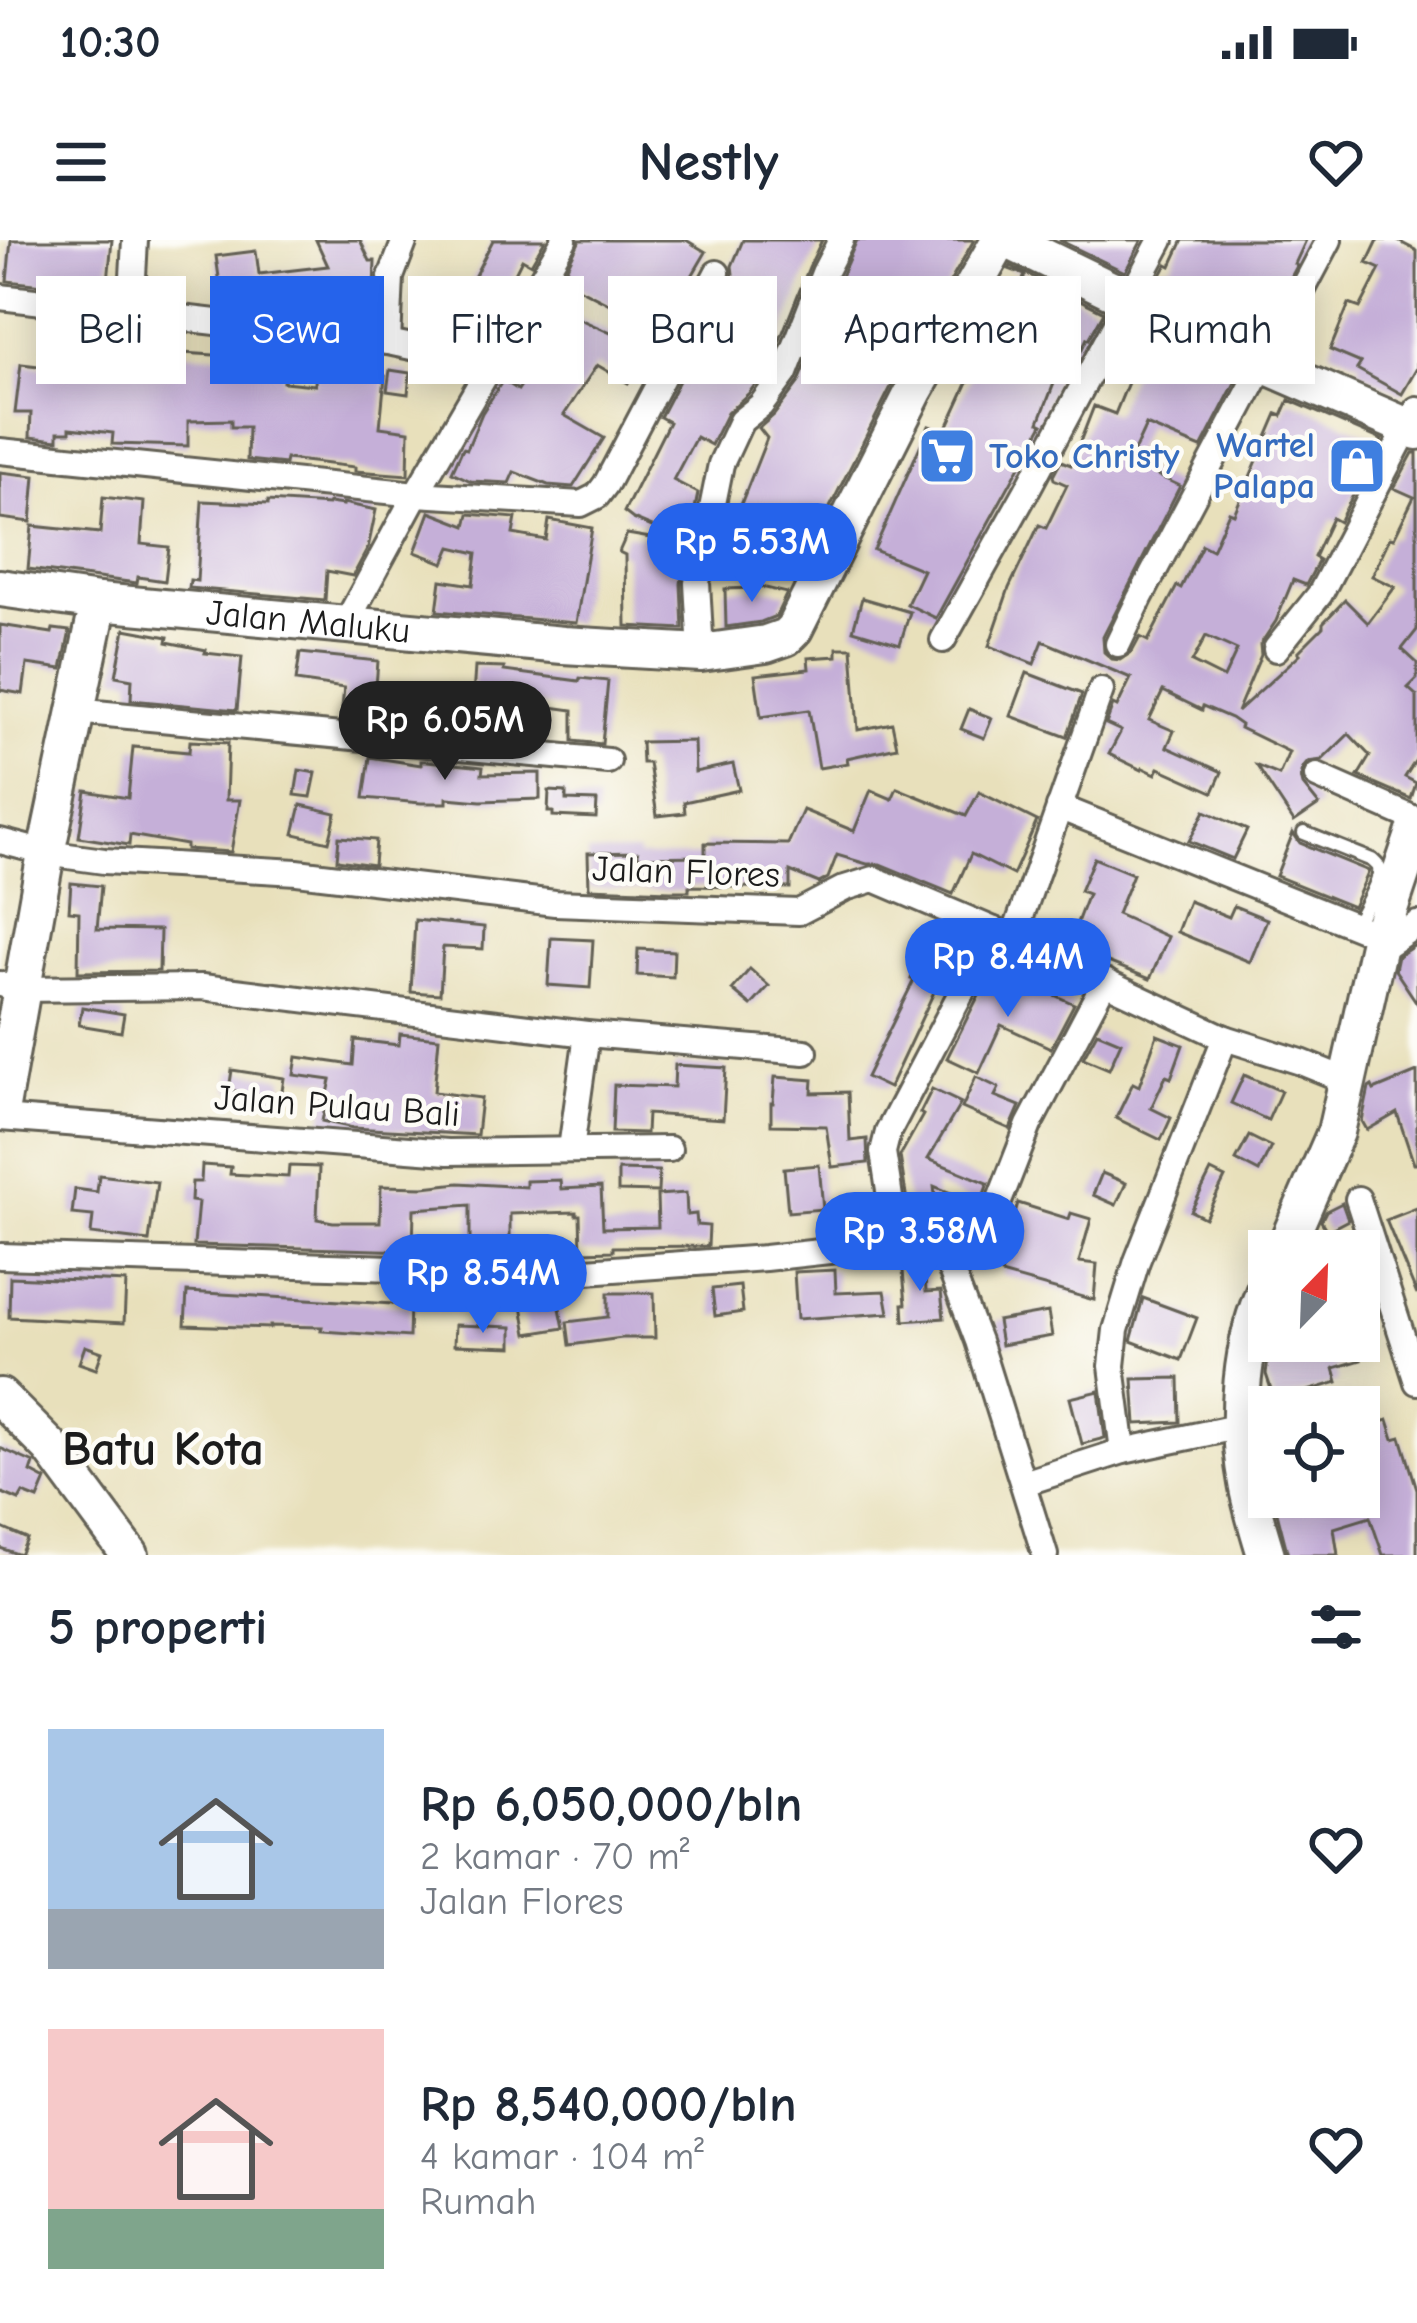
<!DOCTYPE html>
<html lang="id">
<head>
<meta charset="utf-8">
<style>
  body { margin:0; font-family:"Comic Neue",sans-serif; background:#f6f6f7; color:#1f2937; height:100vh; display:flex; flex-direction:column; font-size:45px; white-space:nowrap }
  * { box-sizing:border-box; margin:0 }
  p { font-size:39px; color:#747a83 }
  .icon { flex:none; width:66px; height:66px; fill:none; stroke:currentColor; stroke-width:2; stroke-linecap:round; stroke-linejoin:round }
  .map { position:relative; height:1315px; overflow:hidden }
  .drawer { display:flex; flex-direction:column; background:#fff; flex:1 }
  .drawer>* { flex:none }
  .hud { position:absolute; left:36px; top:36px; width:1347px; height:108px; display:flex; gap:24px }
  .needle { width:78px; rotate:23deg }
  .controls { position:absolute; left:1248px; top:990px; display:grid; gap:24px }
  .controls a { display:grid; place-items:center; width:132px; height:132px; border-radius:0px; background:#fff; box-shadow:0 6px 30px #0003; font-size:60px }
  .price { position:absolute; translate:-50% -102px; padding:0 27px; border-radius:42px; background:#2563eb; color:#fff; font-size:39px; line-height:78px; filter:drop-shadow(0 3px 6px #0008) }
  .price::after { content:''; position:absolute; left:50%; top:72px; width:36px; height:27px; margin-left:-18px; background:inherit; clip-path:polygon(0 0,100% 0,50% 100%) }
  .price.active { background:#222; color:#fff }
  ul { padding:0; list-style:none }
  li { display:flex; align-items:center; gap:36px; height:300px; padding:0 48px }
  li span { display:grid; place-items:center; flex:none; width:336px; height:240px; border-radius:0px; color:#555 }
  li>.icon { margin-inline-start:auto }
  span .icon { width:144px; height:144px; fill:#fffc; stroke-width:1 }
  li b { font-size:51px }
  h2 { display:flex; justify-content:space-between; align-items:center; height:144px; padding:0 48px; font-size:51px }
  .tag { padding:0 42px; border-radius:0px; background:#fff; box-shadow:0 6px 30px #0003; font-size:42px; line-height:108px }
  .tag.active { background:#2563eb; color:#fff }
  .status { display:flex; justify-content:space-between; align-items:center; height:84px; padding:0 60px; background:#fff; direction:ltr }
  .status svg { height:33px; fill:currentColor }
  header { display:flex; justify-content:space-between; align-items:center; height:156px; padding:0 48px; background:#fff; font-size:54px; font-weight:600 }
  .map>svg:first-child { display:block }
  .building { fill:#c5afd8; fill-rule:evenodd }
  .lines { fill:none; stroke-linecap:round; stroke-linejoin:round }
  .service-casing { stroke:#636154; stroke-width:18 }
  .minor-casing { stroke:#636154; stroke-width:30 }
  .secondary-casing { stroke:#636154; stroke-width:42 }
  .service { stroke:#fff; stroke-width:12 }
  .minor { stroke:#fff; stroke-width:24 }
  .secondary { stroke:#fff; stroke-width:36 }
  .labels { text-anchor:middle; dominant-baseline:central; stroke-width:9; stroke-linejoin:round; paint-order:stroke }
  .shop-label { font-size:36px; font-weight:bold; fill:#366cbe; stroke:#fdfcf7; text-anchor:end }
  .street-label { font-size:36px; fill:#1c1c1c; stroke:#fdfcf7 }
  .district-label { font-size:48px; font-weight:bold; fill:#1c1c1c; stroke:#fdfcf7 }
</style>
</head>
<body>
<div class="status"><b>10:30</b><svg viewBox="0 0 49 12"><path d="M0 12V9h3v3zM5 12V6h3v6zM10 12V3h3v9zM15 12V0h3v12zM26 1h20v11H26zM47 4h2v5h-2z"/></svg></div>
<header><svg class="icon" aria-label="menu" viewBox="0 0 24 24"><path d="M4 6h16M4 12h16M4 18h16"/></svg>Nestly<svg class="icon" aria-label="heart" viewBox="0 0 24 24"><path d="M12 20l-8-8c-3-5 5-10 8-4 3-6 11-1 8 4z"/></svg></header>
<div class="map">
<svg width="1417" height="1315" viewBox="0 0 1417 1315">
  <rect width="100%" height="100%" fill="#fdfcf7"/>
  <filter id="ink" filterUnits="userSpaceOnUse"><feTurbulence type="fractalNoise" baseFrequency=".00833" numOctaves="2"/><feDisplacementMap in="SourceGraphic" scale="24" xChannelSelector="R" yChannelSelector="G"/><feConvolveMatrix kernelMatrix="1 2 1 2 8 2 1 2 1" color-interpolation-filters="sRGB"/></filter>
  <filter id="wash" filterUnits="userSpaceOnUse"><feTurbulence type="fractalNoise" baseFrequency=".004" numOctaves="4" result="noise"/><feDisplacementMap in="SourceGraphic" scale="48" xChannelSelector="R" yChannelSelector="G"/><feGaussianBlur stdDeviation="2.7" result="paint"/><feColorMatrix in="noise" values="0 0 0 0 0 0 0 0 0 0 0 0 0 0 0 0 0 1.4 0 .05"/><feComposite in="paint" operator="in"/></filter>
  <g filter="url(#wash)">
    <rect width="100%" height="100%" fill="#e8e0bb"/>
    <g id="blocks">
      <!-- building -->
      <g class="building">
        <polygon points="11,0 112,0 107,52 7,41"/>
        <polygon points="316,0 360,0 370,21 375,21 373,77 343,80 284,73 282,63 239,68 223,66 216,16 256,11 259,34 328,26"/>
        <polygon points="493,0 545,0 531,24 522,19 508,47 515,51 495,86 478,79 472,89 450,76 466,48 468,49"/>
        <polygon points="580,0 686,0 706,12 679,58 684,61 655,115 648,110 628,143 597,125 564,175 604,198 573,247 548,245 514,232 509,243 471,241 452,232 463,208 467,209 482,173 503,140 518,150 551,100 532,87 546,64 622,98 633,76 561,39"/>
        <polygon points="743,0 822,0 809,27 770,125 749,153 727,173 711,205 696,197 673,240 698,253 691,289 669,330 683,330 681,344 683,389 626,386 625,315 619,312 627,294 662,300 664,292 633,279 624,272 669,182 660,177 698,104 731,125 753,74 742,69 749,51 731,43 733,34 732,26"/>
        <polygon points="857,0 974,0 895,139 819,289 802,283 783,327 726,302 767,198 759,188 774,175 799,142 821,86 869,106 883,71 836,48"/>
        <polygon points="1059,0 1142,0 1125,32"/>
        <polygon points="1183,0 1306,0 1295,24 1297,26 1259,97 1155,46 1167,24 1171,26"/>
        <polygon points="1378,0 1396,0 1417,11 1417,128 1402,154 1357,129 1361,123 1330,110 1349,64 1360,68 1380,29 1367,23"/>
        <polygon points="1011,26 1104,72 1089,99 1087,98 1070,135 1055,128 1071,91 1041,78 1020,118 1058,133 1039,182 1043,184 936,378 907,364 923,330 874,310 929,186 945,192 1002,68 1009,71 1025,35 1009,29"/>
        <path d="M1142,95L1164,104L1165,101L1238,137L1201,208L1146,185L1129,222L1180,246L1103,397L1104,412L1112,419L1120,420L1132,412L1140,397L1148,401L1177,346L1181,348L1202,305L1212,310L1229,272L1234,274L1277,174L1282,176L1289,160L1382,200L1339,282L1332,278L1314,317L1319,320L1306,345L1293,340L1276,381L1260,405L1261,415L1237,472L1300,414L1298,412L1323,387V383L1345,360L1368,383L1395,347L1372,336L1390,297L1394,298L1414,257L1394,248L1413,213H1417V390L1402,409L1417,423V439L1408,448L1417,456V518L1405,537L1416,543L1411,559L1358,536L1370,516L1349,494L1322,520L1308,522L1303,528L1301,537L1303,545L1319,565L1294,582L1257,526L1279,535L1289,512L1240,488L1241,485L1231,478L1203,466L1202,470L1163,451L1149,480L1174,491L1167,507L1222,532L1213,552L1159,528L1156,534L1143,528L1142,530L1109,514L1121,491L1106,484L1113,465L1117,467L1131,438L1043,401L1034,424L989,406L1009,348L1039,285L1046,288L1067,245L1054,239L1053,236L1061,221L1071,225L1094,166L1115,174L1136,123L1131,121ZM1206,396L1237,410L1224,438L1192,422Z"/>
        <polygon points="156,100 184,103 183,113 261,118 262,111 285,112 283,142 315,145 316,122 343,123 342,130 385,136 380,187 409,191 408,235 355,231 355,227 286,219 285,224 247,220 248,187 231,187 231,180 188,181 188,206 112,204 113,193 70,188 70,192 58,192 58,200 30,197 31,173 15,173 21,124 81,131 83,107 155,111"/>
        <polygon points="390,130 410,133 408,154 387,151"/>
        <polygon points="0,232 35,236 31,282 0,278"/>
        <polygon points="103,257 144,262 141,304 169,307 165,341 138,337 137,343 28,329 32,286 100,293"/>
        <polygon points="202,261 268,264 268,261 328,265 329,263 343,265 343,263 376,270 368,308 353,336 327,331 325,360 189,348 190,340 197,341"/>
        <polygon points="430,272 466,286 469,274 516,278 513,294 546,300 549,280 592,288 576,383 437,371 441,340 473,345 477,313 451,307 444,323 415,312"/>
        <polygon points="753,345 787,353 776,376 761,382 726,387 725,349 753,348"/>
        <polygon points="862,358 910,372 900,404 853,390"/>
        <polygon points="0,385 52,393 53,389 70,391 62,429 27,424 23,454 0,450"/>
        <polygon points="125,389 168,397 167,402 206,410 205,413 242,417 237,470 131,460 132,439 116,436"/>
        <polygon points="837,408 852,408 858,490 892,483 897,507 847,518 848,523 819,528 809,470 761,477 755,435 809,429 808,418 837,416"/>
        <polygon points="300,413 378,421 374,471 342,468 344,448 296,441"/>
        <polygon points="475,427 504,428 504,431 579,441 580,438 608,441 602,504 573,501 573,470 502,460 502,473 472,471"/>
        <polygon points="1027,433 1082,454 1067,497 1011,476"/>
        <polygon points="969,469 992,478 984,498 961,489"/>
        <polygon points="190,501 228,503 226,560 240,560 231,612 186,609 186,605 130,595 129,605 79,597 86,551 128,558 133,507 189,512"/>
        <polygon points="694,501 695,532 733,524 739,550 684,562 685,573 657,576 649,523 642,523 641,502"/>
        <polygon points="370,517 421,525 421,521 427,521 483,527 482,534 540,533 540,559 481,561 447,558 447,563 421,563 364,558"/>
        <polygon points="299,530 316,533 311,557 295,555"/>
        <polygon points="897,548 966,576 979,552 1037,581 1013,635 971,614 953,654 880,624 867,624 837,615 828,638 819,643 790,631 790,648 689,646 689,651 670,651 589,648 588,613 638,612 638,617 705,616 705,603 788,604 803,570 854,591 871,550 892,559"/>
        <polygon points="549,551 566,552 566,560 597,561 596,578 553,576 553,572 548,572"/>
        <polygon points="301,565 336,573 329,602 294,594"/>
        <polygon points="1205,571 1247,590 1233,619 1189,601"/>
        <polygon points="1293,593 1300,603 1369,631 1353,667 1276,636"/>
        <polygon points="339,597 376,600 374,625 337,620"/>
        <polygon points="1094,618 1133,634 1117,674 1168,697 1150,739 1068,706 1088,654 1080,651"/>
        <polygon points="71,643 101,646 97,689 160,690 159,731 78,732 79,672 69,671"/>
        <polygon points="1189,661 1229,677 1234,666 1267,679 1250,722 1177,692"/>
        <polygon points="415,680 484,687 483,709 443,707 440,754 411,752"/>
        <polygon points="551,698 593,700 590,748 548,745"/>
        <polygon points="924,702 949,710 934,752 889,848 866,837 914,740 911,739"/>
        <polygon points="1417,704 1417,763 1395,730 1398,716"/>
        <polygon points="638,709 674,711 673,737 637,735"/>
        <polygon points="750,729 769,746 751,766 732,750"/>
        <polygon points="990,733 1032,752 1034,746 1074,764 1051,808 1001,785 979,833 947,818"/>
        <polygon points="82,767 124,774 121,792 79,785"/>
        <polygon points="1097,792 1121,802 1109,829 1083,818"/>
        <polygon points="400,794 439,798 434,852 481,858 477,895 353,888 322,881 331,840 294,835 297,817 353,825 355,800 399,805"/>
        <polygon points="1157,795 1183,805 1171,838 1166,836 1151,868 1171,878 1161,900 1116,878 1133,843 1139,846"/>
        <polygon points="675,825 726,828 723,879 647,874 646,893 612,892 614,845 674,847"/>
        <polygon points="232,830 284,838 281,858 229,850"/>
        <polygon points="1417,832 1417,924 1414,924 1397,873 1367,890 1362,881 1369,848 1372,846 1374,850"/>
        <polygon points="1244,835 1281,851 1268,880 1231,863"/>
        <polygon points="775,837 813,840 812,853 848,852 850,901 867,899 868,923 832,927 826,886 771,885 771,863 773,863"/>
        <polygon points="976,837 999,848 995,856 1020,866 1010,889 962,868"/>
        <polygon points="932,849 961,863 928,919 988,943 980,965 934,946 937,972 909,974 900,916 923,875 920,873"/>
        <polygon points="1249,896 1271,907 1259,932 1236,920"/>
        <polygon points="202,925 231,927 230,934 288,937 289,926 319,927 317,979 333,982 380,982 381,946 424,947 459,943 526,947 526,941 560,940 561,949 601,947 603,988 658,987 657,955 686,953 687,975 696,974 697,985 709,986 708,1006 613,1007 613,1011 581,1012 580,975 576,975 576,972 510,974 510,1012 470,1012 470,965 414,969 413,1011 194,1005 198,962 191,961 192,942 201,942"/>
        <polygon points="819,925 823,969 788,972 784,928"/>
        <polygon points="618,930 659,931 658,952 618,951"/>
        <polygon points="1211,931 1225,938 1205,978 1191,971"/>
        <polygon points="1102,933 1126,943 1116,965 1093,955"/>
        <polygon points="99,935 157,942 149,1001 91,994 93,976 72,974 75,949 97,952"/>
        <polygon points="865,961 871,989 835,994 829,969"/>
        <polygon points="1018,963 1069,979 1071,973 1091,979 1079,1022 1097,1024 1094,1060 1001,1034 1014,992 1010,990"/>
        <polygon points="1342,963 1348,980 1327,991 1321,981 1326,971"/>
        <polygon points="1417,968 1417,1055 1386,980"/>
        <polygon points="924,1018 926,1052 941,1051 944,1078 904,1081 903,1064 906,1064 902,1020"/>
        <polygon points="835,1030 836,1053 885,1051 889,1073 797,1079 794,1032"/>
        <polygon points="10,1037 126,1042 124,1083 9,1077"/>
        <polygon points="740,1046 743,1072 715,1076 712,1049"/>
        <polygon points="187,1052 410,1065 409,1097 321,1091 322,1087 270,1086 270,1088 185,1085"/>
        <polygon points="557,1053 564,1088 527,1094 521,1060"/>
        <polygon points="608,1053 654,1053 655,1098 622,1098 570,1105 567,1082 608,1077"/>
        <polygon points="1143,1058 1197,1078 1181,1120 1131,1101"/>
        <polygon points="1048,1072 1052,1096 1001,1105 997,1081"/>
        <polygon points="455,1085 512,1087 512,1107 454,1105"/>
        <polygon points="1283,1101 1355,1101 1361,1120 1334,1128 1338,1142 1275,1161 1266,1134 1268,1119 1286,1111"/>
        <polygon points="85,1106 102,1112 96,1129 79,1123"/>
        <polygon points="1179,1138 1180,1182 1136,1184 1133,1139"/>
        <polygon points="1099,1151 1105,1198 1082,1204 1070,1158"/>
        <polygon points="1388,1180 1394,1199 1401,1197 1417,1249 1417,1315 1383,1315 1370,1277 1334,1288 1338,1315 1288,1315 1274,1261 1288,1257 1359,1257 1359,1189"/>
        <polygon points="0,1208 34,1223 31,1232 46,1240 38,1259 23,1253 19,1260 0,1252"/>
        <polygon points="0,1287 27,1299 20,1315 0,1308"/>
      </g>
    </g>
  </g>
  <g filter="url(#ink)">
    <use href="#blocks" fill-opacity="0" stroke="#636154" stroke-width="3"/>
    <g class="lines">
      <defs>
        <path id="service" d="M1304,593L1372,620C1375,623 1378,625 1379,628C1382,640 1360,674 1355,686"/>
        <g id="minor">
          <polyline points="0,57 388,102 492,124"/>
          <polyline points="131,73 135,0"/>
          <polyline points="388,102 391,37 405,0"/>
          <polyline points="0,211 416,254 581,264 597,256 606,244 717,33"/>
          <polyline points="345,385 416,254 564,0"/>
          <polyline points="943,400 1026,252 1161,0"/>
          <polyline points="1118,404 1140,358 1329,0"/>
          <polyline points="1276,409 1320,354 1417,169"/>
          <polyline points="701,413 697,343 721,224 741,181 761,165 785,133 824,33 841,0"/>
          <polyline points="75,471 608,521"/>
          <polyline points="1317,536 1417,580"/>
          <polyline points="1059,567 1380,696"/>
          <polyline points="0,601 46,613 104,621 297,632 555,663 799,672 845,648 874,639 994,690 1225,798 1301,822 1348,841"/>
          <polyline points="1013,699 1101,450"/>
          <polyline points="1377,711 1417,684"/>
          <polyline points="0,744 21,749 202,747 587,794 805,812"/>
          <polyline points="0,878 448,912 669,909"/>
          <polyline points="571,909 587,794"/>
          <polyline points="1358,959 1417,1142"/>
          <polyline points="939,999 978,1101 1045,1315"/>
          <polyline points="897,1003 883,912 888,892 994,690"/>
          <polyline points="0,1016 559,1033 765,1018 939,999 979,992 988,984 995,972 1029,885 1105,741"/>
          <polyline points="1123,1211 1112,1126 1116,1090 1137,1021 1225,798"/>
          <polyline points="1024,1243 1123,1211 1241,1186"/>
        </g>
        <g id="secondary">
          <polyline points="1008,0 1265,125 1417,191"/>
          <polyline points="0,348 99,362 46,613 0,872"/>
          <path id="s1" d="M99,362L563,405L701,413L766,404L786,397L794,389L915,149L1000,0"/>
          <polyline points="1284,1011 1336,892 1380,696 1417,586"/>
          <polyline points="0,1157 50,1207 130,1315"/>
          <path d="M1266,1315C1259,1291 1251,1267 1247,1243C1235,1178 1240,1102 1269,1042"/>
        </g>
      </defs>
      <!-- service casing -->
      <use href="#service" class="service-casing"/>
      <!-- minor casing -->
      <use href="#minor" class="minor-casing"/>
      <!-- secondary casing -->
      <use href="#secondary" class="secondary-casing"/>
      <!-- service -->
      <use href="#service" class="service"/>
      <!-- minor -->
      <use href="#minor" class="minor"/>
      <!-- secondary -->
      <use href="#secondary" class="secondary"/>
    </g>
  </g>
  <!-- icons -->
  <defs>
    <symbol id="supermarket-square" viewBox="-11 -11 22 22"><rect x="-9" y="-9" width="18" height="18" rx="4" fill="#3f7fe0" stroke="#fdfcf7"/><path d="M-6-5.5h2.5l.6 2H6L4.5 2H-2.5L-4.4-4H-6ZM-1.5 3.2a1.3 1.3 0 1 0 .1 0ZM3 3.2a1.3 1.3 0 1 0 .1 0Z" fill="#fff"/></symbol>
    <symbol id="shop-square" viewBox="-11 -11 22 22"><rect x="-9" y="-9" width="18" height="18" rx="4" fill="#3f7fe0" stroke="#fdfcf7"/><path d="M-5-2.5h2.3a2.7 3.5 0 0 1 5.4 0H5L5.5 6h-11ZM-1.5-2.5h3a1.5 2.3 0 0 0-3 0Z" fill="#fff"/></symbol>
  </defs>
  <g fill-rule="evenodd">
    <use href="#supermarket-square" x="914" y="183" width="66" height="66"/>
    <use href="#shop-square" x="1324" y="193" width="66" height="66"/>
  </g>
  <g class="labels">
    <!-- shop labels -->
    <g class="shop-label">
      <text x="1315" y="205">Wartel<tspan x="1315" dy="41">Palapa</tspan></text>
      <text x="989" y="216" text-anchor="start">Toko Christy</text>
    </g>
    <!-- street labels -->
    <g class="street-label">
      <text stroke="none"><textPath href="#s1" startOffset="210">Jalan Maluku</textPath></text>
      <text transform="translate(686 632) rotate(2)">Jalan Flores</text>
      <text transform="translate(337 866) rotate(4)">Jalan Pulau Bali</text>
    </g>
    <!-- district labels -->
    <g class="district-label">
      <text x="163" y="1209">Batu Kota</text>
    </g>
  </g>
</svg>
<div class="controls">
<a><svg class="needle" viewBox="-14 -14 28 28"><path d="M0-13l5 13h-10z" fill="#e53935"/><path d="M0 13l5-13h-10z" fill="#747a83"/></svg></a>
<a><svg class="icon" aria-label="locate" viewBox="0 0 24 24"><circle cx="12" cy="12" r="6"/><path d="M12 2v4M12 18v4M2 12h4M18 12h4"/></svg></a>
</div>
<b class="price" style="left:752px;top:365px">Rp 5.53M</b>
<b class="price active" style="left:445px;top:543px">Rp 6.05M</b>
<b class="price" style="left:1008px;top:780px">Rp 8.44M</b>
<b class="price" style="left:920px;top:1054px">Rp 3.58M</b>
<b class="price" style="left:483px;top:1096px">Rp 8.54M</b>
<div class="hud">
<a class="tag">Beli</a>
<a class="tag active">Sewa</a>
<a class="tag">Filter</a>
<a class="tag">Baru</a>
<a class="tag">Apartemen</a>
<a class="tag">Rumah</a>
</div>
</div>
<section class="drawer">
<h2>5 properti<svg class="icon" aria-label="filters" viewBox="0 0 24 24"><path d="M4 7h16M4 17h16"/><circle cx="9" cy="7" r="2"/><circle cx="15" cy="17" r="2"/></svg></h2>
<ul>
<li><span style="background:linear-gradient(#a9c7e8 75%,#9aa5b1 0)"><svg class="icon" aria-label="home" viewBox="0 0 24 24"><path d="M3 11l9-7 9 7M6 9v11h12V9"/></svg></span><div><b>Rp 6,050,000/bln</b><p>2 kamar · 70 m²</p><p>Jalan Flores</p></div><svg class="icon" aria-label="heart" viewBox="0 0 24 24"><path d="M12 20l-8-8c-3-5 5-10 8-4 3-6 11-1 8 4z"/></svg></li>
<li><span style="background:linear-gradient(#f6c9c9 75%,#7fa58c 0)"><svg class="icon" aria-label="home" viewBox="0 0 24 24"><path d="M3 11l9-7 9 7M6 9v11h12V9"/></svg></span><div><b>Rp 8,540,000/bln</b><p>4 kamar · 104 m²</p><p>Rumah</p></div><svg class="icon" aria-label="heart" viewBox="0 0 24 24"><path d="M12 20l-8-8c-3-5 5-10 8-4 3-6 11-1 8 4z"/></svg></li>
</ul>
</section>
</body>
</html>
